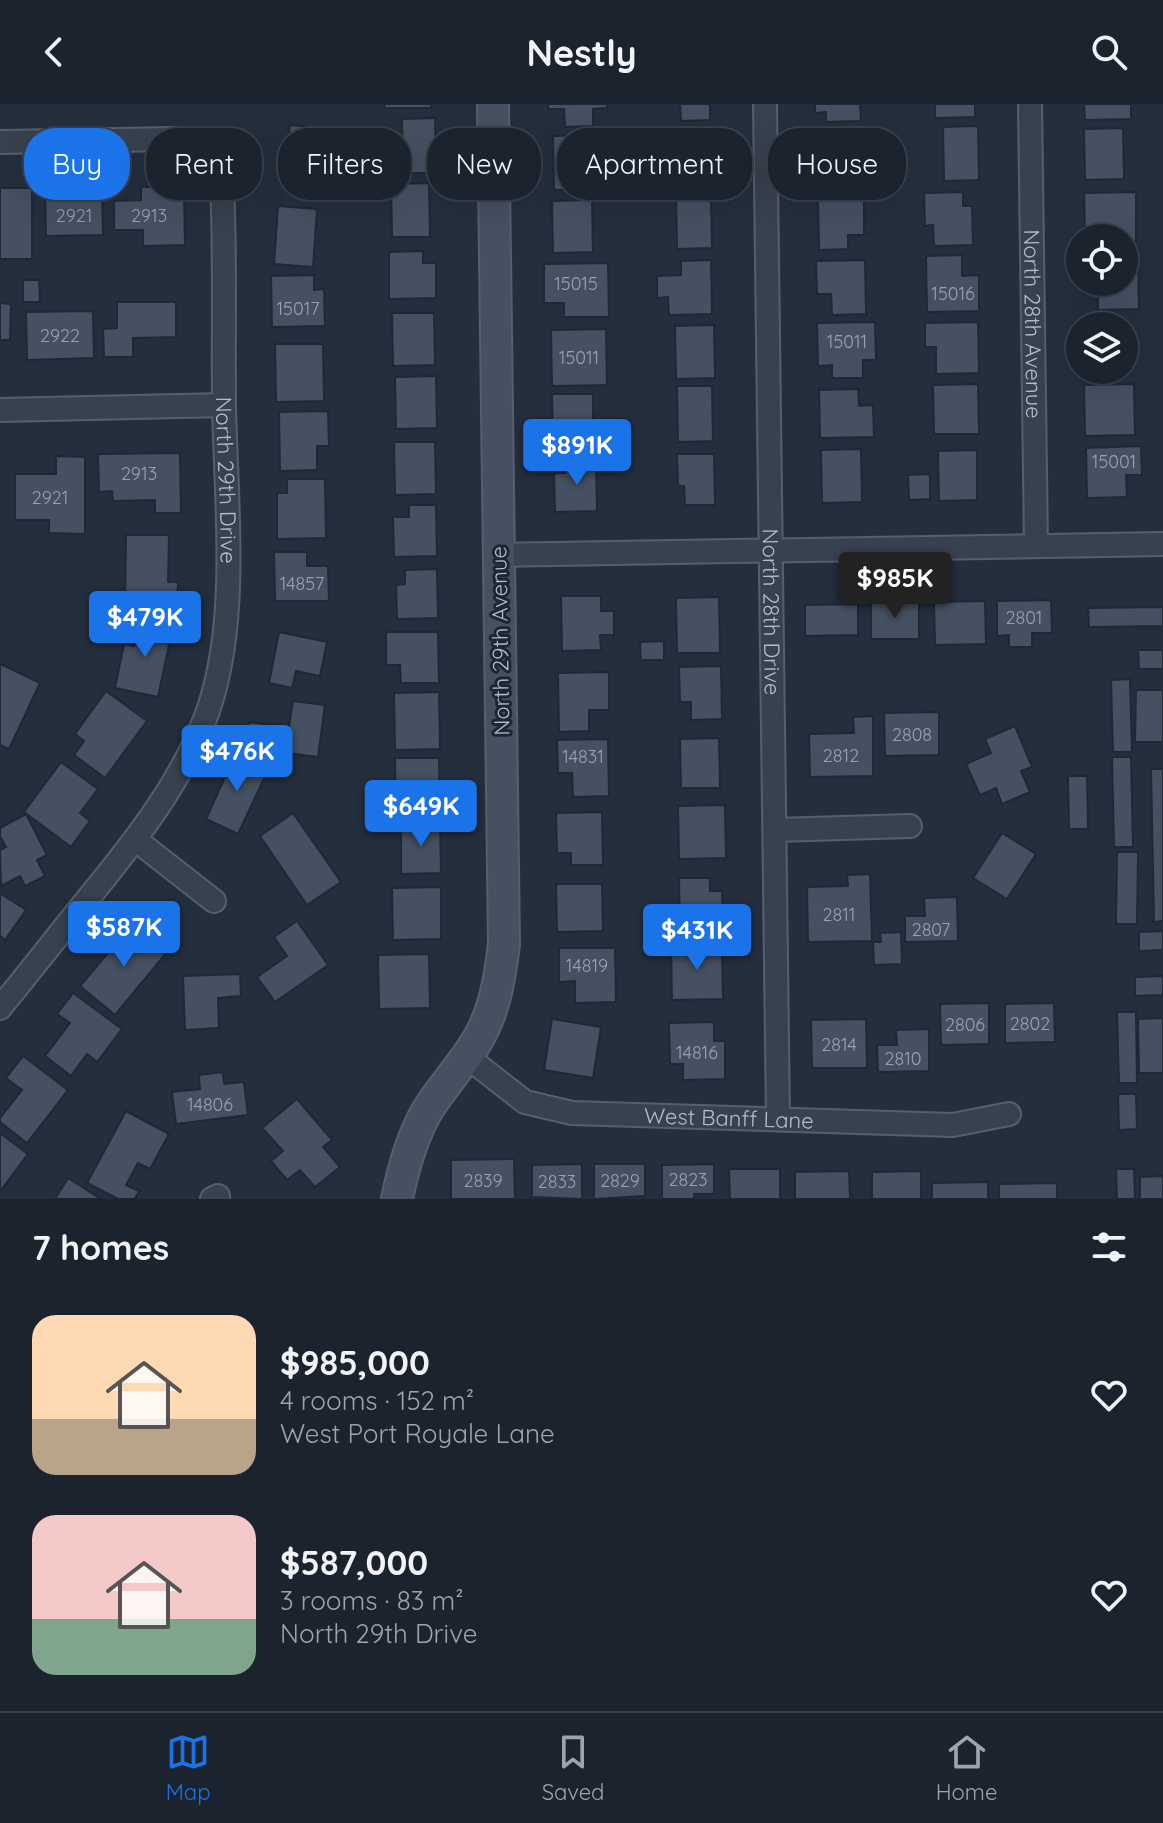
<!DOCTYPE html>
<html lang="en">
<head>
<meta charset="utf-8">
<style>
  body { margin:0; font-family:Quicksand,sans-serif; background:#242b36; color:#f1f3f6; height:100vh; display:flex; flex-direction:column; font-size:30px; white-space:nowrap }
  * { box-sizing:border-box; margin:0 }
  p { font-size:26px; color:#a0a4aa }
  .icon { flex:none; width:44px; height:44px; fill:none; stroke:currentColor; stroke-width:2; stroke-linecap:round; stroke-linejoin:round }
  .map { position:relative; height:1095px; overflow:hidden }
  .details { display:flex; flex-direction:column; background:#1b232e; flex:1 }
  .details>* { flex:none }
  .hud { position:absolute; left:24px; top:24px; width:1116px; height:72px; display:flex; gap:16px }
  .fabs { position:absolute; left:1066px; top:120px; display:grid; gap:16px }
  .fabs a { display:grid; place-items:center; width:72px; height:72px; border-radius:50%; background:#1b232e; box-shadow:0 8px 32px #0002,0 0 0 2px #39404a; font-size:40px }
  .price { position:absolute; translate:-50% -68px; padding:0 18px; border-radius:8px; background:#1a73e8; color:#fff; font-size:26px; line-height:52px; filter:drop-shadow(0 2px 4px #0008) }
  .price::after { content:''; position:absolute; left:50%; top:48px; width:24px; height:18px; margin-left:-12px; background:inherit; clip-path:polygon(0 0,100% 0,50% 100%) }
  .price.active { background:#222; color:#fff }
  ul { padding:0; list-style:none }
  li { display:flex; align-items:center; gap:24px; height:200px; padding:0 32px }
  li span { display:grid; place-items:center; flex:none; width:224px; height:160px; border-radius:24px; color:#555 }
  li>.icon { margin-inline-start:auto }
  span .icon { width:96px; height:96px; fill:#fffc; stroke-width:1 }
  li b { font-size:34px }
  h2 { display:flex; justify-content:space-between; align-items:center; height:96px; padding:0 32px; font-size:34px }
  .pill { padding:0 28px; border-radius:32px; background:#1b232e; box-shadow:0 8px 32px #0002,0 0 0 2px #39404a; font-size:28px; line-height:72px }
  .pill.active { background:#1a73e8; color:#fff }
  header { display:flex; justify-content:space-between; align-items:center; height:104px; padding:0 32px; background:#1b232e; font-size:36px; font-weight:700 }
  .menu { display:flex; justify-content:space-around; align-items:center; height:112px; border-top:2px solid #39404a; background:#1b232e; font-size:22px; color:#a0a4aa }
  .menu a { display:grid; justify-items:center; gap:4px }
  .menu .active { color:#1a73e8 }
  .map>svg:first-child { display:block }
  .building { fill:#455162; stroke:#1f2835; stroke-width:2 }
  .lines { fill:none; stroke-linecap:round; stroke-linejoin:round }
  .street-casing { stroke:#565f6c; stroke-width:26 }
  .secondary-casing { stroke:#565f6c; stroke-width:34 }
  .street { stroke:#38414e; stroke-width:22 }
  .secondary { stroke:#465061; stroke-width:30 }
  .labels { text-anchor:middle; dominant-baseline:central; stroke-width:6; stroke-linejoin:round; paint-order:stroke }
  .number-label { font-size:18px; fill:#98a1af }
  .street-label { font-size:22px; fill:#b4bcc9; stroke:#1d2633 }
</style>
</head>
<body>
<header><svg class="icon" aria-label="back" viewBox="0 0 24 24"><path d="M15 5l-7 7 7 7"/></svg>Nestly<svg class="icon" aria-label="search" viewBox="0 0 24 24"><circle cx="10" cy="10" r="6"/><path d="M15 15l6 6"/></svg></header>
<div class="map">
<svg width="1163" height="1095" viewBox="0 0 1163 1095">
  <rect width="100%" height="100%" fill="#242f3e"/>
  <!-- building -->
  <g class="building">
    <polygon points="384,0 431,0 431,4 385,4"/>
    <polygon points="548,0 607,0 607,4 593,5 593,22 565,23 564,5 548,5"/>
    <polygon points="680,0 710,0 710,16 681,17"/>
    <polygon points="815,0 860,0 861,17 826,18 826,8 815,9"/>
    <polygon points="935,0 975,0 975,13 935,14"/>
    <polygon points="1084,0 1131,0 1131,15 1085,16"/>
    <polygon points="435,14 436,69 403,69 402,15"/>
    <polygon points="290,21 331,25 328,66 320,66 318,85 284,82"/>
    <polygon points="978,22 979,76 944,77 943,23"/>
    <polygon points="1123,24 1124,75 1085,76 1084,25"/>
    <polygon points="599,31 600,85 554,86 553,32"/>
    <polygon points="708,31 709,79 664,80 663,32"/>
    <polygon points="869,31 870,81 816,82 815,32"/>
    <polygon points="429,79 430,133 392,133 391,80"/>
    <polygon points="141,83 184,83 185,141 143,142 143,126 114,126 114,97 141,96"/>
    <rect x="0" y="84" width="32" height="71"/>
    <polygon points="963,88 963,102 972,102 973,141 934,142 933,121 925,122 924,89"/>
    <polygon points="1136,88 1136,138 1124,139 1124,134 1085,134 1084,89"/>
    <polygon points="102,89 103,131 46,132 45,90"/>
    <polygon points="676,90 711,90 712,144 677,145"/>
    <polygon points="592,96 593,148 553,149 552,97"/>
    <polygon points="818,96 864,96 864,131 848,131 848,145 819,146"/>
    <polygon points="278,102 317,105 313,163 274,160"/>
    <polygon points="423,147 423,159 436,159 436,194 389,195 389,148"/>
    <polygon points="962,151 962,172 979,171 979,207 927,208 926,152"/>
    <polygon points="1124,151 1138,151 1139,205 1098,206 1098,190 1083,190 1083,178 1124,178"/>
    <polygon points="711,156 712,210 669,211 668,193 657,194 657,172 681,171 681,157"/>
    <polygon points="865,156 866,210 832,211 831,190 817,190 816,157"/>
    <polygon points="608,159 609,213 564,213 564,199 544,199 544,160"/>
    <polygon points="314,171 314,186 324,185 325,222 272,223 271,172"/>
    <polygon points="23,176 39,176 40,198 23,198"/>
    <polygon points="117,198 176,198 176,233 133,234 133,253 104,253 103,225 117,224"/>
    <polygon points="0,199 11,200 10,236 0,236"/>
    <polygon points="93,207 94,254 27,256 26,208"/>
    <polygon points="392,209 434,209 435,261 393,262"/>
    <polygon points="875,218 876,256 863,256 863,274 832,274 832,261 818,262 817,219"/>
    <polygon points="978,218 979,269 936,270 936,243 925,243 925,219"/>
    <polygon points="1128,220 1129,263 1124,263 1124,222 1083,222"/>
    <polygon points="714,221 715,274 676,275 675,222"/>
    <polygon points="606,225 607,281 552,282 551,226"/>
    <polygon points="275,240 323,240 324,297 276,298"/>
    <polygon points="436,272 437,324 396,325 395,273"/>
    <polygon points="978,280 979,330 934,330 933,281"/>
    <polygon points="1134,280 1135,331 1085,332 1084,281"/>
    <polygon points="677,282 712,282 713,337 678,338"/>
    <polygon points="858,285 859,302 873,301 874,333 820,334 819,286"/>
    <polygon points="552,290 593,290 593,339 553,340"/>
    <polygon points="328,307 329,342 317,342 317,366 280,367 279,308"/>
    <polygon points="394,338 435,338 436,390 395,391"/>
    <polygon points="1141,342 1142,371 1126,371 1127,393 1087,394 1086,344"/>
    <polygon points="861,345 862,398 822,399 821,346"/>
    <polygon points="977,346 977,396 939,397 938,347"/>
    <polygon points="180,349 181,409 155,409 155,396 113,397 112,387 99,388 98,350"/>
    <polygon points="677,350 714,350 715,401 685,401 684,382 678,382"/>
    <polygon points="56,352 85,353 85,430 49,429 49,416 15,416 15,370 56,370"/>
    <polygon points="596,355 597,407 555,408 554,369 565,369 565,356"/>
    <polygon points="930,370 930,395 909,396 908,371"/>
    <polygon points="287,375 325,375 326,434 277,435 277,389 287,389"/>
    <polygon points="409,401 436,401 437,452 394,453 393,413 409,413"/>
    <polygon points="126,431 169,431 168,478 178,478 177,506 125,505"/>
    <polygon points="274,448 307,448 307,462 328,462 329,497 275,497"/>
    <polygon points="437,465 438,514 397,515 396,481 405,480 405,466"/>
    <polygon points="561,492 601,492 601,507 614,507 614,531 600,531 601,546 562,547"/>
    <polygon points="719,493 720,549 677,549 676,494"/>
    <polygon points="1051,496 1052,529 1032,529 1032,543 1009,543 1009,531 997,532 997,497"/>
    <polygon points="919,497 919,535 871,535 871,498"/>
    <polygon points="985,497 986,540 935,541 934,498"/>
    <polygon points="858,500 858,531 805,532 805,501"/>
    <polygon points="1163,503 1163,522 1089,523 1088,504"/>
    <polygon points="140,515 173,522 158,593 115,584 124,540 134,542"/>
    <polygon points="279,528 327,538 320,572 296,567 292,584 269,579"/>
    <polygon points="386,528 438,528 439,579 401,579 400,561 386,561"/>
    <polygon points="664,537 664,556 641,556 640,538"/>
    <polygon points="1138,546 1163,546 1163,565 1139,565"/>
    <polygon points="0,560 40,579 9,645 0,641"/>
    <polygon points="721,562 722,615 691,616 691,598 680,598 679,563"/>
    <polygon points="609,568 609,606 589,606 589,627 559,628 558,569"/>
    <polygon points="1130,575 1132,648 1113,648 1111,576"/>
    <polygon points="1136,586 1163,586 1163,638 1135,638"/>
    <polygon points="106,587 147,617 105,674 74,651 84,637 75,630"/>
    <polygon points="439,588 440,645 395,646 394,589"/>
    <polygon points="293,597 325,601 318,653 245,644 249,618 289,623"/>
    <polygon points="939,608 939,651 885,652 884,609"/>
    <polygon points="873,612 873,672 810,673 809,630 854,629 853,613"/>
    <polygon points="1015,622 1032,663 1021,667 1030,688 1002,700 996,684 980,691 966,660 991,649 985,635"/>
    <polygon points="719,634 720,684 681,684 680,635"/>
    <polygon points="608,635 609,692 573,693 572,669 558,669 557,636"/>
    <polygon points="236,649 269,664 238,730 206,715"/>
    <polygon points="1112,653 1131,653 1133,743 1114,743"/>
    <polygon points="395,654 439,654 440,706 396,707"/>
    <polygon points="61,658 98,685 80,709 90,717 71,743 24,708"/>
    <polygon points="1151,665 1163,665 1163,817 1154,818"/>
    <polygon points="1068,672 1087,672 1088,725 1069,725"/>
    <polygon points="725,701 726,754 679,755 678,702"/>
    <polygon points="602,708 603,761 571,761 571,749 557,749 556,709"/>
    <polygon points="293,709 341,778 307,801 260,732"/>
    <polygon points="26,710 47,751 37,756 45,772 25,782 20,772 1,782 0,746 6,743 0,732 0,724"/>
    <polygon points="440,717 441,769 401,770 401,718"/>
    <polygon points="1002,729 1036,750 1007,795 973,774"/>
    <polygon points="1117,748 1138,748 1137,820 1116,820"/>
    <polygon points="870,770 872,837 808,838 807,783 848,782 847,771"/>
    <polygon points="679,774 710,774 710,787 722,787 723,827 680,827"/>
    <polygon points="556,780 602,780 603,827 557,828"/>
    <polygon points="441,783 441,835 393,836 392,784"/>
    <polygon points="0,789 26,806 5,836 0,832"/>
    <polygon points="957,793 958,837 905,838 905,812 925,812 924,794"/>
    <polygon points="297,817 328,861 275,898 257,873 287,852 274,833"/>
    <polygon points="133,819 168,847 115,911 80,882"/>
    <polygon points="1163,827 1163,846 1139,847 1139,828"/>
    <polygon points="901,828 902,860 874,861 873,838 881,838 880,829"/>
    <polygon points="722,841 723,895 672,896 671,842"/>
    <polygon points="559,844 615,844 616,898 575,899 575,877 559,878"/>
    <polygon points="429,850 430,904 379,905 378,851"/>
    <polygon points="240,870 241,892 218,894 219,924 185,926 183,872"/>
    <polygon points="1163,872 1163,891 1135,892 1135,873"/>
    <polygon points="73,889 122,925 97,958 87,950 71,972 45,952 70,919 57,910"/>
    <polygon points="989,899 989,940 941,941 940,900"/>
    <polygon points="1054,899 1055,938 1005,939 1005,900"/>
    <polygon points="1117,908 1136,908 1137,979 1119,979"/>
    <polygon points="1163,914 1163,969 1139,969 1138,915"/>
    <polygon points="552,915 601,923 593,974 544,966"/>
    <polygon points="866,915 867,964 812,964 811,916"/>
    <polygon points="714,918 714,937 725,937 725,975 683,976 683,960 670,960 669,919"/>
    <polygon points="929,925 929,967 878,968 877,941 897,941 896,926"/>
    <polygon points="23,952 68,986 27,1039 0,1018 0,1014 22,986 6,974"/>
    <polygon points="223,968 224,980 244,978 248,1011 176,1020 172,988 200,985 199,971"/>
    <polygon points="1118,990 1136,990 1137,1025 1119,1026"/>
    <polygon points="297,995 332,1036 323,1043 340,1063 315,1083 300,1066 287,1076 271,1057 283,1047 262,1024"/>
    <polygon points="126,1007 169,1030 150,1065 138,1059 126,1081 139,1087 135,1095 118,1095 87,1079"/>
    <polygon points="0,1029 28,1050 1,1086 0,1086"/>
    <polygon points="514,1055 515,1095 451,1095 451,1056"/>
    <polygon points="582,1060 582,1095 532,1093 532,1061"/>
    <polygon points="594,1060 645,1060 645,1092 594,1095"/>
    <polygon points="714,1060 714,1090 694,1090 694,1095 662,1095 662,1061"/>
    <polygon points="729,1065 780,1065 780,1095 730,1095"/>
    <polygon points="1116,1065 1134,1065 1135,1095 1117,1095"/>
    <polygon points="849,1067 850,1095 795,1095 795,1068"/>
    <polygon points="921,1067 921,1095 872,1095 872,1068"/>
    <polygon points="1163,1072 1163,1095 1140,1095 1140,1073"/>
    <polygon points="68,1074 101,1095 55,1095"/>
    <polygon points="988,1078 988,1095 932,1095 932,1079"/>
    <polygon points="1057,1079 1057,1095 999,1095 999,1080"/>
  </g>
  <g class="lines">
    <defs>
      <g id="street">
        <path id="s1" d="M765,0L778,1015"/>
        <path id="s2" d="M1030,0L1036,442"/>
        <path id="s3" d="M0,38L174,35L220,43C226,129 223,216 224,303C226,401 241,528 203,620C177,683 137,734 95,786C63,825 32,865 0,904"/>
        <polyline points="0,306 224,301"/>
        <polyline points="499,451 1163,440"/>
        <polyline points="775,726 910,722"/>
        <polyline points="136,736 214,797"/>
        <path id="s4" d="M466,952L525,998L572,1009L953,1021L1009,1010"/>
        <polyline points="212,1095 218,1092"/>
      </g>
      <path id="secondary" d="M397,1095C403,1065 412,1033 427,1007C442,982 463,961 478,935C495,906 500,873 504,840L493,0"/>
    </defs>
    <!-- street casing -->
    <use href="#street" class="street-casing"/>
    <!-- secondary casing -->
    <use href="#secondary" class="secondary-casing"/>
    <!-- street -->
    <use href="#street" class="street"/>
    <!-- secondary -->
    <use href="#secondary" class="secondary"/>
  </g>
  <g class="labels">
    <!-- number labels -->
    <g class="number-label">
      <text x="74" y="111">2921</text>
      <text x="149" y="111">2913</text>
      <text x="576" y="179">15015</text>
      <text x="953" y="189">15016</text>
      <text x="298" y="204">15017</text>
      <text x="60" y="231">2922</text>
      <text x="847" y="237">15011</text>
      <text x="579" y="253">15011</text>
      <text x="1114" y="357">15001</text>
      <text x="139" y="369">2913</text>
      <text x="50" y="393">2921</text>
      <text x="302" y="479">14857</text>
      <text x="1024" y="513">2801</text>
      <text x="912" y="630">2808</text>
      <text x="841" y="651">2812</text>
      <text x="583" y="652">14831</text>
      <text x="839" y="810">2811</text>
      <text x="931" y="825">2807</text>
      <text x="587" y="861">14819</text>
      <text x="1030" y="919">2802</text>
      <text x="965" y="920">2806</text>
      <text x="839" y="940">2814</text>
      <text x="697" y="948">14816</text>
      <text x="903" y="954">2810</text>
      <text x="210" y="1000">14806</text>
      <text x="688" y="1075">2823</text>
      <text x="483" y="1076">2839</text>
      <text x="620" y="1076">2829</text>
      <text x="557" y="1077">2833</text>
    </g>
    <!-- street labels -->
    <g class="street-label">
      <text stroke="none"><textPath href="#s2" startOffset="220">North 28th Avenue</textPath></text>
      <text stroke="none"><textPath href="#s3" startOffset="554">North 29th Drive</textPath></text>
      <text stroke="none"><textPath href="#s1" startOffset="508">North 28th Drive</textPath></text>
      <text transform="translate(500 537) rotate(-91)">North 29th Avenue</text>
      <text stroke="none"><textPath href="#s4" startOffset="280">West Banff Lane</textPath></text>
    </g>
  </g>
</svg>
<div class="fabs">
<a><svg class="icon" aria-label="locate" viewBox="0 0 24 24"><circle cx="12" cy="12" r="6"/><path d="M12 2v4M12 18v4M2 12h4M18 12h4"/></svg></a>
<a><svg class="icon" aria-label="layers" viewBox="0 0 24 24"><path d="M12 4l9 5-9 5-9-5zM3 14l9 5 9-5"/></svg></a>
</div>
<b class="price" style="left:577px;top:383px">$891K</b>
<b class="price active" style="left:895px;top:516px">$985K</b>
<b class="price" style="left:145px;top:555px">$479K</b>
<b class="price" style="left:237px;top:689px">$476K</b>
<b class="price" style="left:421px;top:744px">$649K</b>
<b class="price" style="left:124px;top:865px">$587K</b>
<b class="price" style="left:697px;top:868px">$431K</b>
<div class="hud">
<a class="pill active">Buy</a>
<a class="pill">Rent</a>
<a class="pill">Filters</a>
<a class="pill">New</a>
<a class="pill">Apartment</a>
<a class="pill">House</a>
</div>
</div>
<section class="details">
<h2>7 homes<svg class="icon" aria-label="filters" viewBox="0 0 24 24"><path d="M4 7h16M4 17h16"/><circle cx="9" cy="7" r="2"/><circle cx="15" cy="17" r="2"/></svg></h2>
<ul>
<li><span style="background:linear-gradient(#ffd9b3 65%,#b9a48a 0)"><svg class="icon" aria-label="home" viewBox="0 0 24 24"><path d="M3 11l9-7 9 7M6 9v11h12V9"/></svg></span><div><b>$985,000</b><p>4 rooms · 152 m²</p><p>West Port Royale Lane</p></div><svg class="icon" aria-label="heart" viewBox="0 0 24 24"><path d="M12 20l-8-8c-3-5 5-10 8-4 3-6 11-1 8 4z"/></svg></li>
<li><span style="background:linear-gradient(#f6c9c9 65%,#7fa58c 0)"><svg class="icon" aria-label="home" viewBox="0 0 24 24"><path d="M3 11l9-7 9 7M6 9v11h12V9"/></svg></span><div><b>$587,000</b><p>3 rooms · 83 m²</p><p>North 29th Drive</p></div><svg class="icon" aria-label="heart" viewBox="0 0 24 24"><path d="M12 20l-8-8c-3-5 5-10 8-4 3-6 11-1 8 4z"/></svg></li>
</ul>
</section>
<nav class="menu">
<a class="active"><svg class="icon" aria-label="map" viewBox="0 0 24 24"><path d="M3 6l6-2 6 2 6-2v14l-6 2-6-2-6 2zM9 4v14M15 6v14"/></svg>Map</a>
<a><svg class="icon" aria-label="saved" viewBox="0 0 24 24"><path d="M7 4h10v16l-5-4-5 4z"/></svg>Saved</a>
<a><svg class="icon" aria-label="home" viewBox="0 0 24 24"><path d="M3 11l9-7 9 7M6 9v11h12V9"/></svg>Home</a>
</nav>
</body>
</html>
